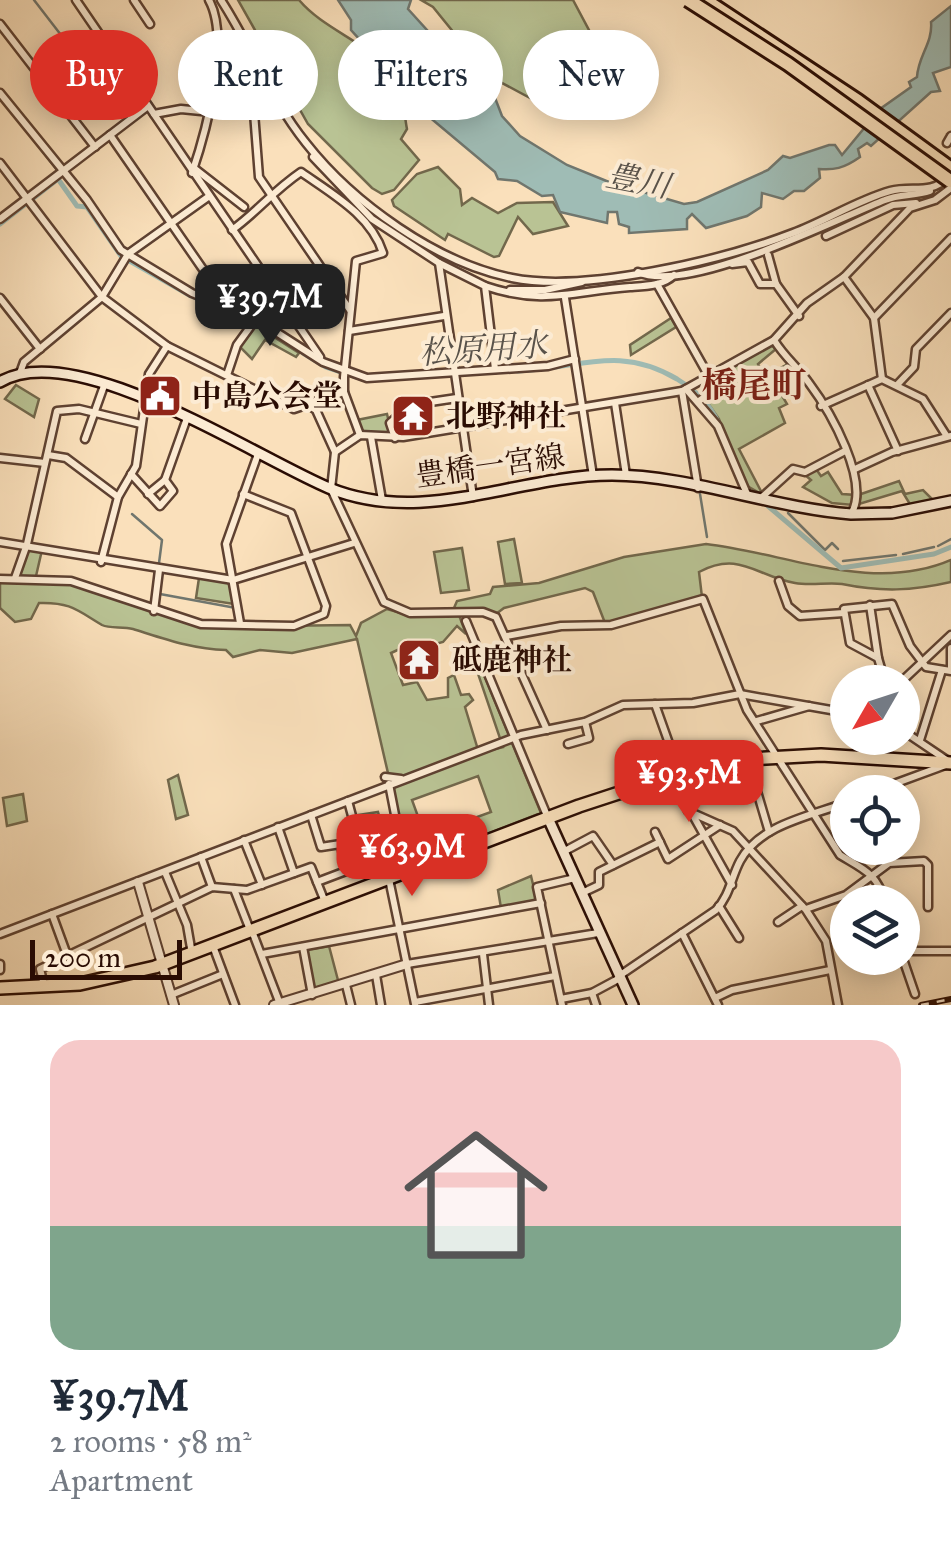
<!DOCTYPE html>
<html lang="en">
<head>
<meta charset="utf-8">
<style>
  body { margin:0; font-family:"IM FELL Great Primer","Noto Serif JP",serif; background:#f2f2f3; color:#1f2937; height:100vh; display:flex; flex-direction:column; font-size:38px; white-space:nowrap }
  * { box-sizing:border-box; margin:0 }
  p { font-size:32px; color:#747a83 }
  .icon { flex:none; width:55px; height:55px; fill:none; stroke:currentColor; stroke-width:2; stroke-linecap:round; stroke-linejoin:round }
  .map { position:relative; height:1005px; overflow:hidden }
  .sheet { display:flex; flex-direction:column; background:#fff; flex:1 }
  .sheet>* { flex:none }
  .banner { position:absolute; left:30px; top:30px; width:892px; height:90px; display:flex; gap:20px }
  .needle { width:65px; rotate:231deg }
  .tools { position:absolute; left:830px; top:665px; display:grid; gap:20px }
  .tools a { display:grid; place-items:center; width:90px; height:90px; border-radius:50%; background:#fff; box-shadow:0 5px 25px #0003; font-size:50px }
  .scale { position:absolute; left:30px; bottom:25px; width:152px; box-sizing:border-box; padding-left:10px; border:5px solid #2a0c03; border-top:0; font-size:28px; line-height:35px; white-space:nowrap; color:#2a0c03; -webkit-text-stroke:8px #fcebd3; paint-order:stroke }
  .price { position:absolute; translate:-50% -85px; padding:0 22px; border-radius:20px; background:#d93025; color:#fff; font-size:32px; line-height:65px; filter:drop-shadow(0 2px 5px #0008) }
  .price::after { content:''; position:absolute; left:50%; top:60px; width:30px; height:22px; margin-left:-15px; background:inherit; clip-path:polygon(0 0,100% 0,50% 100%) }
  .price.current { background:#222; color:#fff }
  ul { padding:0; list-style:none }
  li { display:grid; align-content:center; gap:20px; height:530px; padding:0 50px }
  li span { display:grid; place-items:center; height:310px; border-radius:30px; color:#555 }
  li>.icon { margin-inline-start:auto }
  span .icon { width:180px; height:180px; fill:#fffc; stroke-width:1 }
  li b { font-size:42px }
  .pill { padding:0 35px; border-radius:45px; background:#fff; box-shadow:0 5px 25px #0003; font-size:35px; line-height:90px }
  .pill.current { background:#d93025; color:#fff }
  .map>svg:first-child { display:block }
  .green { fill:#b9c394; stroke:#72684c; stroke-width:2.5; fill-rule:evenodd }
  .water { fill:#9fbcb5; stroke:#70766e; stroke-width:2.5 }
  .lines { fill:none; stroke-linecap:round; stroke-linejoin:round }
  .stream { stroke:#70766e; stroke-width:2.5 }
  .canal { stroke:#9fbcb5; stroke-width:5 }
  .minor-casing { stroke:#5e4131; stroke-width:11 }
  .tertiary-casing { stroke:#5e4131; stroke-width:12 }
  .secondary-casing { stroke:#2a0c03; stroke-width:14 }
  .trunk-casing { stroke:#2a0c03; stroke-width:16 }
  .motorway-casing { stroke:#2a0c03; stroke-width:18 }
  .minor { stroke:#fcebd3; stroke-width:6 }
  .tertiary { stroke:#fcebd3; stroke-width:8 }
  .secondary { stroke:#fcebd3; stroke-width:9 }
  .trunk { stroke:#fae0bb; stroke-width:11 }
  .motorway { stroke:#fae0bb; stroke-width:12 }
  .rail-casing { stroke:#2a0c03; stroke-width:6 }
  .rail { stroke:#fcebd3; stroke-width:2.5; stroke-dasharray:8; stroke-linecap:butt }
  .motorway-bridge-casing { stroke:#2a0c03; stroke-width:18; stroke-linecap:butt }
  .motorway-bridge { stroke:#fae0bb; stroke-width:12 }
  .labels { text-anchor:middle; dominant-baseline:central; stroke-width:8; stroke-linejoin:round; paint-order:stroke }
  .poi-label { font-size:30px; font-weight:bold; fill:#2a0c03; stroke:#fcebd3; text-anchor:start }
  .street-label { font-size:30px; fill:#2a0c03; stroke:#fcebd3 }
  .water-label { font-size:32px; font-style:italic; fill:#59524a; stroke:#fcebd3 }
  .quarter-label { font-size:35px; font-weight:bold; fill:#7a1f14; stroke:#fcebd3 }
</style>
</head>
<body>
<div class="map">
<svg width="951" height="1005" viewBox="0 0 951 1005">
  <rect width="100%" height="100%" fill="#fae0bb"/>
  <filter id="stains"><feTurbulence type="fractalNoise" baseFrequency=".002" numOctaves="4"/><feColorMatrix values="0 0 0 0 .2 0 0 0 0 .09 0 0 0 0 .02 0 0 0 .5 -.17"/></filter>
  <radialGradient id="worn" r=".72"><stop offset=".6" stop-color="#630" stop-opacity="0"/><stop offset="1" stop-color="#630" stop-opacity=".3"/></radialGradient>
  <!-- green -->
  <g class="green">
    <path d="M238,0H299C327,33 374,43 397,81C404,93 404,115 407,129L401,139L419,160L394,190L382,194L372,188L308,124Z"/>
    <polygon points="421,0 573,0 597,45 621,41 627,77 607,79 603,95 532,99 489,76 433,7"/>
    <polygon points="438,167 460,189 462,205 472,198 498,213 517,203 553,202 568,226 533,234 518,217 499,256 494,257 448,234 445,240 394,206 392,200 417,174"/>
    <polygon points="671,318 676,327 631,355 630,345"/>
    <polygon points="255,325 299,353 296,357 265,340 252,359 239,346"/>
    <polygon points="770,344 776,349 758,364 762,372 752,377 760,389 778,379 775,371 786,365 792,380 778,389 787,404 779,408 785,423 739,449 763,495 742,483 719,419 705,399 716,392 711,378"/>
    <polygon points="16,385 39,399 34,417 5,399"/>
    <polygon points="387,414 392,435 363,433 357,420"/>
    <polygon points="816,469 821,476 828,472 842,494 856,495 853,505 832,503 803,487 811,480 804,474"/>
    <polygon points="899,481 905,494 923,490 935,502 911,506 902,491 859,504 861,494"/>
    <polygon points="514,539 522,583 505,584 498,542"/>
    <path d="M706,544C785,553 873,594 951,560V582C912,591 881,592 842,584C827,582 811,586 795,583C757,577 740,550 699,572L702,597L605,623L593,592L585,588L504,608L496,614L454,608L457,601L490,594L493,587L539,583L624,557Z"/>
    <polygon points="29,547 42,550 36,576 19,577"/>
    <polygon points="462,548 469,590 441,593 434,552"/>
    <polygon points="199,578 231,583 234,604 196,598"/>
    <path d="M0,582L67,583L202,627L350,625L356,636L361,623L387,609L404,614L459,615L466,634L457,626L443,642L424,647L417,641L391,653L403,685L417,682L427,700L448,697V678L454,675L461,695L469,694L473,700L465,707L479,753L503,747L471,653L464,649L472,646L541,813L409,864L357,639L292,653L260,650L233,657L226,650C192,649 165,639 133,629C123,626 110,629 102,625C77,610 70,602 39,603L31,619L15,622L0,608ZM478,776L491,812L425,836L412,800Z"/>
    <polygon points="178,775 188,815 176,819 168,780"/>
    <polygon points="23,794 27,821 7,826 3,798"/>
    <polygon points="378,812 381,822 391,819 396,841 364,853 352,816"/>
    <polygon points="531,876 537,901 501,908 498,890"/>
    <polygon points="329,946 339,984 313,991 306,950"/>
  </g>
  <!-- water -->
  <path class="water" d="M338,0H411L408,9L466,73L492,90L502,116L520,136L567,165L609,182L684,204L697,202L768,170L783,156L790,158L829,145H835L842,155L880,109L911,87L909,82L917,77C918,56 933,43 931,22L951,6V67L933,73L940,91L931,92L871,146L867,143L858,149L860,157C843,169 834,170 819,169L820,178L804,191H794L783,199L762,193L761,207L747,216L706,228L692,214L687,219V229L629,233V227L619,224L617,212H608L607,223L560,212L553,195L542,196L517,181L498,179L495,172L403,95L398,82L351,30V20Z"/>
  <g class="lines">
    <!-- stream -->
    <g class="stream">
      <polyline points="34,0 125,118"/>
      <polyline points="22,125 57,170"/>
      <polyline points="700,494 707,537"/>
      <polyline points="788,513 825,550 832,543 838,549"/>
      <polyline points="132,514 162,540 159,563"/>
      <polyline points="938,546 951,539"/>
      <polyline points="903,554 934,547"/>
      <polyline points="843,561 896,555"/>
      <polyline points="160,594 236,608"/>
    </g>
    <!-- canal -->
    <g class="canal">
      <polyline points="0,224 58,179 77,206 87,207 121,256 191,296 238,315"/>
      <polyline points="303,353 326,367 366,380"/>
      <path d="M517,371C578,369 618,344 677,379C696,391 709,402 719,424"/>
      <polyline points="762,501 841,568 934,554 951,547"/>
    </g>
    <defs>
      <g id="minor">
        <polyline points="76,0 320,357"/>
        <polyline points="134,0 150,24"/>
        <path d="M221,0C251,46 271,100 306,143C353,203 437,263 512,278C585,293 723,260 793,233C825,221 858,200 890,191C911,185 931,195 947,178"/>
        <polyline points="0,24 95,147"/>
        <polyline points="212,86 249,83 252,87 259,177 350,310"/>
        <polyline points="0,93 87,200 121,250 192,293 256,319 323,362 367,378 548,366 575,359"/>
        <polyline points="154,114 181,109 211,112"/>
        <polyline points="110,135 229,307"/>
        <polyline points="947,143 951,136"/>
        <polyline points="313,157 372,219 439,263 473,497"/>
        <polyline points="0,163 102,297 167,346 294,409 344,392"/>
        <polyline points="194,168 244,207"/>
        <path d="M192,173C206,132 231,40 209,0"/>
        <polyline points="0,219 148,106"/>
        <path d="M232,230C257,212 273,191 301,172C332,194 371,215 383,253L356,261L344,377V392L360,435"/>
        <polyline points="826,236 893,205 916,203"/>
        <polyline points="768,255 776,284"/>
        <polyline points="439,263 485,286 495,369"/>
        <polyline points="732,264 748,262 760,284 776,284 799,316"/>
        <path d="M638,272C688,295 834,220 885,200C899,194 915,196 930,191"/>
        <polyline points="844,277 874,318 882,379"/>
        <polyline points="657,284 716,389 699,401"/>
        <path d="M485,286C544,306 574,291 630,287C645,286 663,286 674,275"/>
        <polyline points="510,290 545,290 582,282"/>
        <polyline points="0,298 40,349"/>
        <polyline points="565,298 593,476"/>
        <polyline points="874,318 951,238"/>
        <polyline points="349,331 444,316"/>
        <path d="M774,340C785,358 798,367 809,383C830,411 871,482 851,514"/>
        <polyline points="20,373 24,362 102,297 128,254 208,197"/>
        <polyline points="227,375 237,345 256,319"/>
        <polyline points="868,385 898,451"/>
        <polyline points="897,385 914,367 916,349 951,313"/>
        <polyline points="686,389 718,426 747,494"/>
        <polyline points="682,391 698,488"/>
        <polyline points="615,403 626,475"/>
        <polyline points="307,404 316,410 335,452"/>
        <polyline points="821,406 882,379 923,399 946,435"/>
        <polyline points="371,437 382,500"/>
        <polyline points="395,438 390,423 410,405 457,398"/>
        <polyline points="85,439 105,383"/>
        <polyline points="48,455 66,458 118,497"/>
        <polyline points="0,458 45,463"/>
        <polyline points="855,469 892,452 951,436"/>
        <polyline points="131,474 160,506 173,491 165,480"/>
        <polyline points="148,494 165,480 187,418"/>
        <polyline points="760,499 793,469 805,472 845,451"/>
        <polyline points="0,542 233,580 354,543"/>
        <polyline points="101,562 118,497 136,466 149,374 167,346"/>
        <polyline points="15,578 27,544 57,411 79,409 141,424"/>
        <polyline points="0,579 71,581 201,624 294,626 324,614 326,606 291,513 243,494"/>
        <polyline points="779,581 788,606 800,616 844,613"/>
        <polyline points="870,605 878,658"/>
        <polyline points="154,611 159,570"/>
        <polyline points="466,621 548,818"/>
        <polyline points="240,623 226,544 258,454"/>
        <path d="M507,636L561,626L611,625L703,599L747,710L840,855C863,869 877,873 885,902"/>
        <polyline points="951,648 951,669"/>
        <polyline points="885,682 878,658 850,643 844,609 892,604 910,646 926,667 951,671"/>
        <polyline points="901,682 951,635"/>
        <polyline points="655,704 671,749 662,763 669,775"/>
        <polyline points="757,721 809,706"/>
        <polyline points="547,730 496,617 483,612 410,613 384,602 331,489 335,452 360,435 403,437 682,391 774,340 807,303 844,277 910,208 935,200 951,188"/>
        <polyline points="920,740 942,670"/>
        <polyline points="568,744 589,738 585,722"/>
        <polyline points="671,776 732,885"/>
        <polyline points="385,777 401,779"/>
        <polyline points="389,784 406,871"/>
        <polyline points="756,788 769,832"/>
        <polyline points="872,792 951,763 902,730"/>
        <polyline points="348,801 363,857 400,844"/>
        <polyline points="688,811 733,831 806,910 826,941 838,1005"/>
        <polyline points="311,815 321,847 360,841"/>
        <polyline points="278,827 294,873"/>
        <polyline points="655,832 668,859 720,825"/>
        <polyline points="244,840 262,885"/>
        <polyline points="563,852 593,836 613,865"/>
        <polyline points="201,857 212,887"/>
        <polyline points="165,872 187,925 192,954"/>
        <polyline points="389,879 415,1004"/>
        <polyline points="317,882 346,871 341,845"/>
        <polyline points="234,889 250,930"/>
        <polyline points="582,893 599,885 599,872 660,842"/>
        <polyline points="719,906 739,938"/>
        <polyline points="806,909 846,895 889,863 924,861 928,865 928,907"/>
        <polyline points="52,914 67,955"/>
        <polyline points="778,922 802,906"/>
        <polyline points="252,931 280,1004"/>
        <polyline points="682,933 718,1005"/>
        <polyline points="0,934 521,735 585,722 623,705 693,703 740,694 848,713"/>
        <polyline points="213,946 235,1005"/>
        <polyline points="303,947 312,995"/>
        <polyline points="902,951 951,951"/>
        <polyline points="262,954 541,903"/>
        <polyline points="483,954 489,1005"/>
        <polyline points="902,956 915,994"/>
        <polyline points="0,964 0,970"/>
        <polyline points="407,964 598,933"/>
        <polyline points="376,975 381,1005"/>
        <path d="M619,976L716,910C730,895 731,878 740,861C760,824 811,816 848,802"/>
        <polyline points="44,985 40,969 212,887 247,890 311,867 325,902"/>
        <polyline points="346,985 351,1005"/>
        <polyline points="592,993 596,1005"/>
        <polyline points="171,995 223,974"/>
        <polyline points="715,998 732,990 830,970"/>
        <polyline points="561,999 592,993 620,978"/>
        <polyline points="415,1002 555,976"/>
        <polyline points="562,1005 537,887 575,878"/>
      </g>
      <g id="tertiary">
        <polyline points="138,882 174,1005"/>
        <polyline points="274,1005 407,964"/>
      </g>
      <g id="secondary">
        <path d="M0,382C75,337 255,457 329,488C425,527 516,475 612,475C688,475 774,508 851,514L892,513L951,501"/>
        <polyline points="548,818 633,1005"/>
      </g>
      <polyline id="trunk" points="0,988 80,984 155,967 579,806 686,771 750,759 821,755 951,763"/>
      <polyline id="motorway" points="705,0 858,101 951,169"/>
    </defs>
    <!-- minor casing -->
    <use href="#minor" class="minor-casing"/>
    <!-- tertiary casing -->
    <use href="#tertiary" class="tertiary-casing"/>
    <!-- secondary casing -->
    <use href="#secondary" class="secondary-casing"/>
    <!-- trunk casing -->
    <use href="#trunk" class="trunk-casing"/>
    <!-- motorway casing -->
    <use href="#motorway" class="motorway-casing"/>
    <!-- minor -->
    <use href="#minor" class="minor"/>
    <!-- tertiary -->
    <use href="#tertiary" class="tertiary"/>
    <!-- secondary -->
    <use href="#secondary" class="secondary"/>
    <!-- trunk -->
    <use href="#trunk" class="trunk"/>
    <!-- motorway -->
    <use href="#motorway" class="motorway"/>
    <defs>
      <polyline id="rail" points="921,1005 951,999"/>
    </defs>
    <!-- rail casing -->
    <use href="#rail" class="rail-casing"/>
    <!-- rail -->
    <use href="#rail" class="rail"/>
    <defs>
      <polyline id="motorway-bridge" points="688,0 788,64 950,181"/>
    </defs>
    <!-- motorway-bridge casing -->
    <use href="#motorway-bridge" class="motorway-bridge-casing"/>
    <!-- motorway-bridge -->
    <use href="#motorway-bridge" class="motorway-bridge"/>
  </g>
  <!-- icons -->
  <defs>
    <symbol id="civic-square" viewBox="-11 -11 22 22"><rect x="-9" y="-9" width="18" height="18" rx="4" fill="#8f2418" stroke="#fcebd3"/><path d="M-.6-6.5H3V-4.5H.6V-3L4-1V1h2V6H-6V1h2V-1L-.6-3ZM-1.2 2.5V6h2.4V2.5Z" fill="#fff"/></symbol>
    <symbol id="temple-square" viewBox="-11 -11 22 22"><rect x="-9" y="-9" width="18" height="18" rx="4" fill="#8f2418" stroke="#fcebd3"/><path d="M0-6L5-2H3V0L6.5 2.5H4V6H1.5V3h-3V6H-4V2.5H-6.5L-3 0V-2H-5Z" fill="#fff"/></symbol>
  </defs>
  <g fill-rule="evenodd">
    <use href="#civic-square" x="135" y="371" width="50" height="50"/>
    <use href="#temple-square" x="388" y="391" width="50" height="50"/>
    <use href="#temple-square" x="394" y="635" width="50" height="50"/>
  </g>
  <g class="labels">
    <!-- poi labels -->
    <g class="poi-label">
      <text x="192" y="396">中島公会堂</text>
      <text x="446" y="416">北野神社</text>
      <text x="452" y="660">砥鹿神社</text>
    </g>
    <!-- street labels -->
    <g class="street-label">
      <text transform="translate(490 466) rotate(-8)">豊橋一宮線</text>
    </g>
    <!-- water labels -->
    <g class="water-label">
      <text transform="translate(638 181) rotate(11)">豊川</text>
      <text transform="translate(483 349) rotate(-4)">松原用水</text>
    </g>
    <!-- quarter labels -->
    <g class="quarter-label">
      <text x="754" y="385">橋尾町</text>
    </g>
  </g>
  <rect width="100%" height="100%" filter="url(#stains)"/>
  <rect width="100%" height="100%" fill="url(#worn)"/>
</svg>
<div class="tools">
<a><svg class="needle" viewBox="-14 -14 28 28"><path d="M0-13l5 13h-10z" fill="#e53935"/><path d="M0 13l5-13h-10z" fill="#747a83"/></svg></a>
<a><svg class="icon" aria-label="locate" viewBox="0 0 24 24"><circle cx="12" cy="12" r="6"/><path d="M12 2v4M12 18v4M2 12h4M18 12h4"/></svg></a>
<a><svg class="icon" aria-label="layers" viewBox="0 0 24 24"><path d="M12 4l9 5-9 5-9-5zM3 14l9 5 9-5"/></svg></a>
</div>
<div class="scale">200 m</div>
<b class="price current" style="left:270px;top:349px">¥39.7M</b>
<b class="price" style="left:689px;top:825px">¥93.5M</b>
<b class="price" style="left:412px;top:899px">¥63.9M</b>
<div class="banner">
<a class="pill current">Buy</a>
<a class="pill">Rent</a>
<a class="pill">Filters</a>
<a class="pill">New</a>
</div>
</div>
<section class="sheet">
<ul>
<li><span style="background:linear-gradient(#f6c9c9 60%,#7fa58c 0)"><svg class="icon" aria-label="home" viewBox="0 0 24 24"><path d="M3 11l9-7 9 7M6 9v11h12V9"/></svg></span><div><b>¥39.7M</b><p>2 rooms · 58 m²</p><p>Apartment</p></div></li>
</ul>
</section>
</body>
</html>
